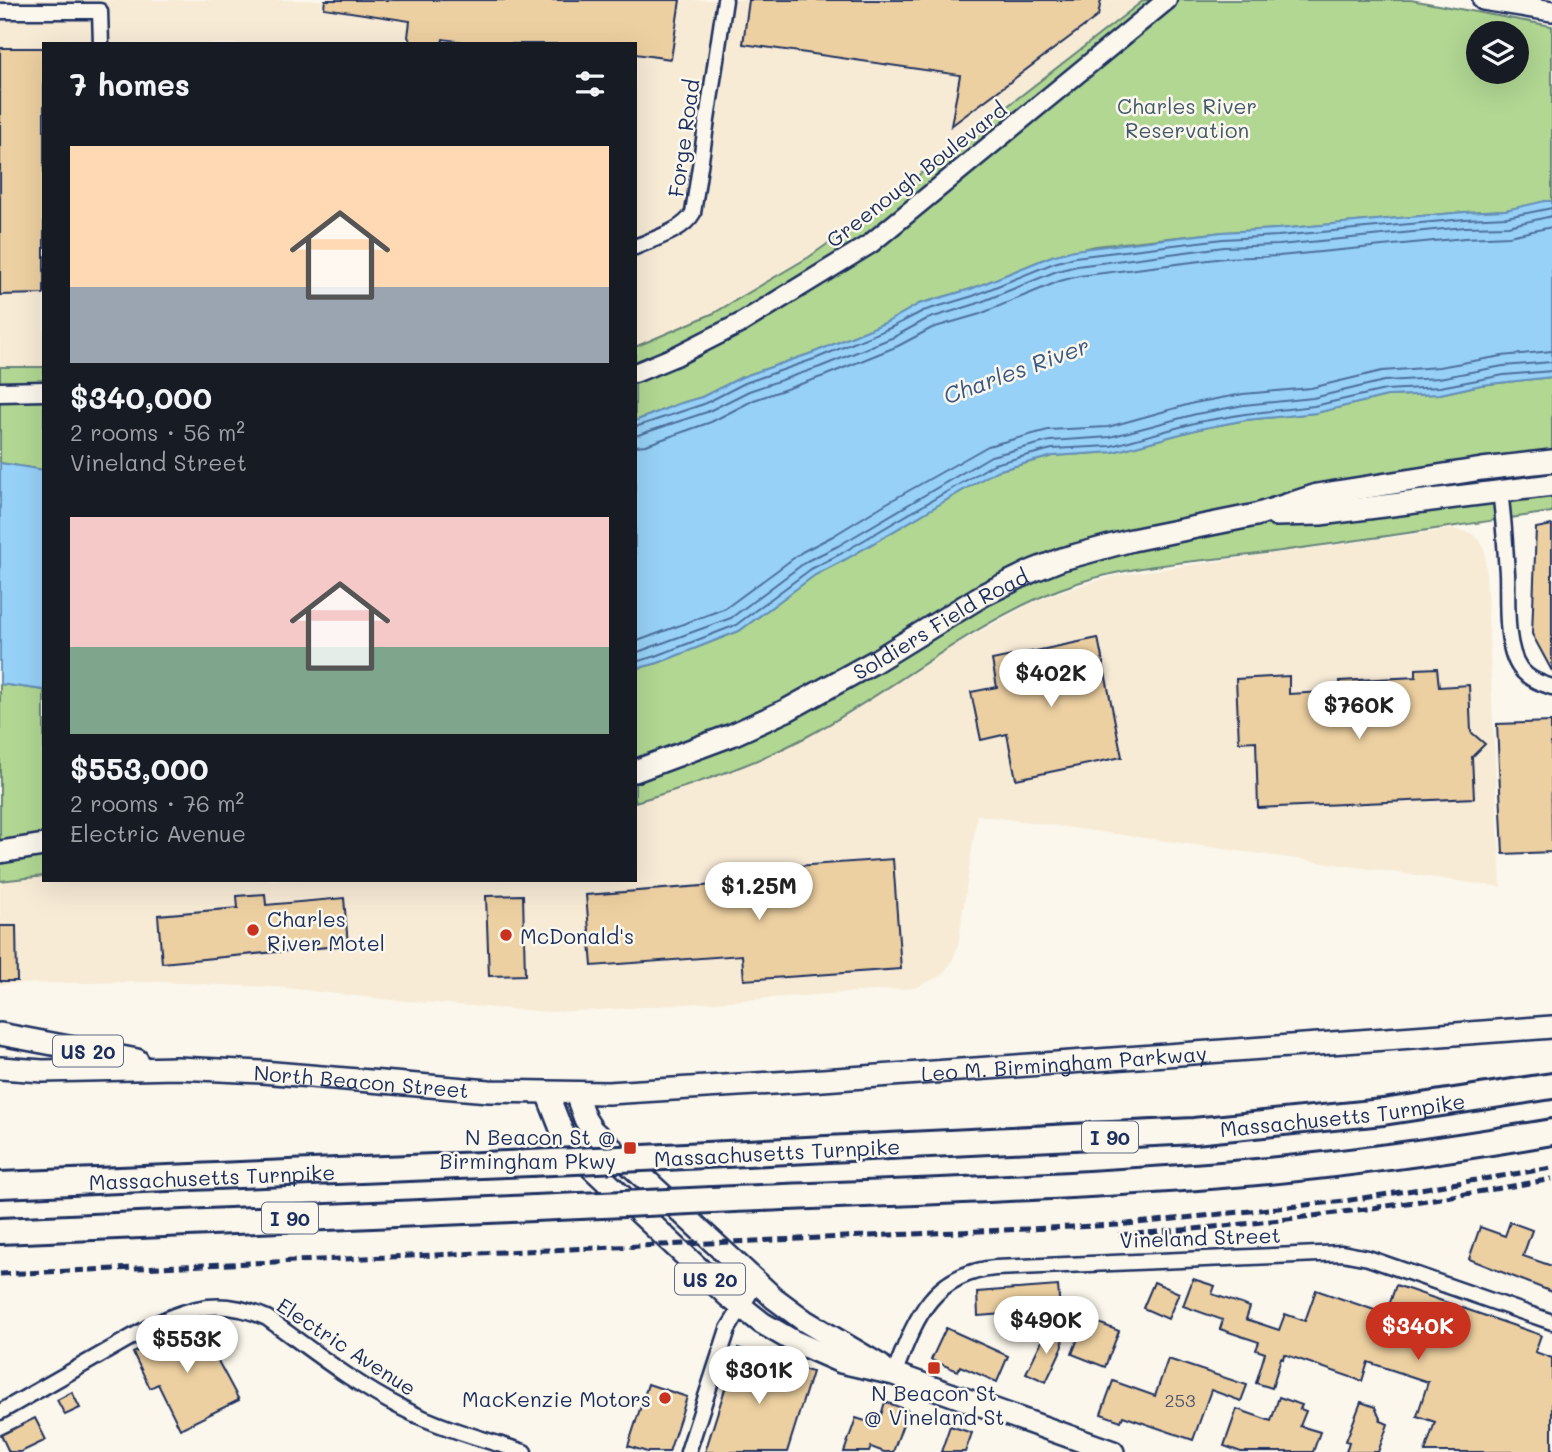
<!DOCTYPE html>
<html lang="en">
<head>
<meta charset="utf-8">
<style>
  body { margin:0; font-family:Mali,sans-serif; background:#242831; color:#f1f3f6; height:100vh; display:flex; flex-direction:column; font-size:26px; white-space:nowrap }
  * { box-sizing:border-box; margin:0 }
  p { font-size:23px; color:#9ea1a6 }
  .icon { flex:none; width:38px; height:38px; fill:none; stroke:currentColor; stroke-width:2; stroke-linecap:round; stroke-linejoin:round }
  .map { position:relative; flex:1; overflow:hidden }
  .side { position:absolute; left:42px; top:42px; width:595px; height:840px; display:flex; flex-direction:column; background:#171b24; border-radius:0px; box-shadow:0 7px 28px #0002 }
  .side>* { flex:none }
  .buttons { position:absolute; left:1466px; top:21px; display:grid; gap:14px }
  .buttons a { display:grid; place-items:center; width:63px; height:63px; border-radius:50%; background:#171b24; box-shadow:0 7px 28px #0002; font-size:35px }
  .price { position:absolute; translate:-50% -60px; padding:0 16px; border-radius:24px; background:#fff; color:#222; font-size:23px; line-height:46px; filter:drop-shadow(0 2px 4px #0008) }
  .price::after { content:''; position:absolute; left:50%; top:42px; width:21px; height:16px; margin-left:-10px; background:inherit; clip-path:polygon(0 0,100% 0,50% 100%) }
  .price.current { background:#c8321e; color:#fff }
  ul { padding:0; list-style:none }
  li { display:grid; align-content:center; gap:14px; height:371px; padding:0 28px }
  li span { display:grid; place-items:center; height:217px; border-radius:0px; color:#555 }
  li>.icon { margin-inline-start:auto }
  span .icon { width:126px; height:126px; fill:#fffc; stroke-width:1 }
  li b { font-size:30px }
  h2 { display:flex; justify-content:space-between; align-items:center; height:84px; padding:0 28px; font-size:30px }
  .map>svg:first-child { display:block }
  .built { fill:#f7ebd6 }
  .green { fill:#b1d793; stroke:#668378; stroke-width:2; fill-rule:evenodd }
  .water { fill:#97d1f7; stroke:#6590ba; stroke-width:2 }
  .lines { fill:none; stroke-linecap:round; stroke-linejoin:round }
  .shore { stroke:#4d709b; stroke-width:2 }
  .building { fill:#edd0a1; stroke:#1b2f5e; stroke-width:2 }
  .minor-casing { stroke:#1b2f5e; stroke-width:19 }
  .tertiary-casing { stroke:#1b2f5e; stroke-width:23 }
  .secondary-casing { stroke:#1b2f5e; stroke-width:24 }
  .primary-casing { stroke:#1b2f5e; stroke-width:26 }
  .motorway-casing { stroke:#1b2f5e; stroke-width:30 }
  .minor { stroke:#fbf7ec; stroke-width:14 }
  .tertiary { stroke:#fbf7ec; stroke-width:18 }
  .secondary { stroke:#fbf7ec; stroke-width:19 }
  .primary { stroke:#fbf7ec; stroke-width:21 }
  .motorway { stroke:#fbf7ec; stroke-width:24 }
  .rail { stroke:#1b2f5e; stroke-width:5; stroke-dasharray:10 5; stroke-linecap:butt }
  .motorway-bridge-casing { stroke:#1b2f5e; stroke-width:30; stroke-linecap:butt }
  .motorway-bridge { stroke:#fbf7ec; stroke-width:24 }
  .poi-dot { fill:#c8321e; stroke:#fbf7ec; stroke-width:2.5 }
  .labels { text-anchor:middle; dominant-baseline:central; stroke-width:5; stroke-linejoin:round; paint-order:stroke }
  .number-label { font-size:18px; fill:#50576f }
  .shield { fill:#fbf7ec; stroke:#5e6b89; stroke-width:2 }
  .shield-label { font-size:19px; font-weight:bold; fill:#1b2f5e }
  .park-label { font-size:21px; fill:#40596b; stroke:#fbf7ec }
  .street-label { font-size:21px; fill:#1b2f5e; stroke:#fbf7ec }
  .poi-label { font-size:21px; fill:#1b2f5e; stroke:#fbf7ec; text-anchor:start }
  .water-label { font-size:23px; font-style:italic; fill:#3a5884; stroke:#fbf7ec }
</style>
</head>
<body>
<div class="map">
<svg width="1552" height="1452" viewBox="0 0 1552 1452">
  <rect width="100%" height="100%" fill="#fbf7ec"/>
  <filter id="ink" filterUnits="userSpaceOnUse"><feTurbulence type="fractalNoise" baseFrequency=".0143" numOctaves="2"/><feDisplacementMap in="SourceGraphic" scale="14" xChannelSelector="R" yChannelSelector="G"/><feConvolveMatrix kernelMatrix="1 2 1 2 8 2 1 2 1" color-interpolation-filters="sRGB"/></filter>
  <g filter="url(#ink)">
    <!-- built -->
    <g class="built">
      <polygon points="0,0 1144,0 857,223 809,257 714,313 635,347 635,44 44,44 44,367 0,367"/>
      <polygon points="1454,529 1471,533 1481,542 1485,552 1501,887 977,815 958,945 952,962 942,975 915,988 602,1010 548,1012 381,999 286,988 160,982 0,984 0,881 44,876 44,880 635,880 635,798 921,664 1033,602 1065,590 1118,575"/>
    </g>
    <!-- green -->
    <g class="green">
      <path d="M1144,0H1411L1552,26V201L1506,210L1465,212L1278,229L1223,232L1096,246L1052,256L971,289L919,304L888,322L815,352L742,377L702,397L678,404L635,421V347L714,313L809,257L857,223ZM1479,33H1517V72H1479Z"/>
      <polygon points="0,367 44,367 44,470 0,463"/>
      <path d="M1552,377V512C1454,526 1356,541 1258,554C1193,562 1122,565 1060,589C969,624 894,690 808,736C754,765 694,785 635,802V669L658,663L739,631L815,575L846,559L996,471L1053,456L1113,452L1199,429L1246,420L1316,413L1387,396L1440,394L1481,385Z"/>
      <polygon points="0,684 44,690 44,876 0,881"/>
    </g>
    <!-- water -->
    <g class="water">
      <polygon points="1545,201 1552,201 1552,377 1481,385 1440,394 1387,396 1316,413 1246,420 1199,429 1113,452 1053,456 996,471 846,559 815,575 739,631 658,663 635,669 635,421 678,404 702,397 742,377 815,352 887,322 919,304 971,289 1052,256 1074,250 1223,232 1278,229 1465,212 1506,210"/>
      <polygon points="0,463 44,470 44,690 0,684"/>
    </g>
    <g class="lines">
      <!-- shore -->
      <g class="shore">
        <polyline points="635,427 704,404 745,383 817,358 890,328 923,311 973,296 1054,263 1075,257 1223,239 1278,236 1465,219 1507,217 1552,208"/>
        <polyline points="635,436 707,412 749,391 820,367 894,337 927,319 976,304 1057,271 1077,266 1224,247 1279,245 1465,227 1508,226 1552,216"/>
        <polyline points="635,446 646,445 711,422 754,400 824,376 898,346 932,328 980,314 1060,281 1079,276 1225,258 1279,256 1465,238 1509,236 1552,227"/>
        <polyline points="635,642 726,608 802,552 833,536 887,503 988,446 1048,430 1108,427 1194,403 1243,394 1311,388 1382,371 1439,367 1502,356 1552,351"/>
        <polyline points="635,653 731,618 807,561 838,546 991,456 1050,441 1110,437 1196,414 1244,405 1313,398 1384,381 1439,378 1503,366 1552,362"/>
        <polyline points="635,662 656,656 736,625 811,569 842,553 994,464 1052,449 1111,446 1198,422 1245,414 1314,406 1385,390 1440,387 1504,375 1552,371"/>
      </g>
    </g>
    <!-- building -->
    <g class="building">
      <polygon points="325,0 680,0 671,59 635,54 635,44 478,44 443,39 442,44 413,44 408,37 410,21 324,8"/>
      <polygon points="749,0 1101,0 1098,16 951,126 960,75 743,44"/>
      <polygon points="0,48 44,48 44,294 0,295"/>
      <polygon points="1552,525 1552,671 1532,634 1536,528"/>
      <polygon points="1098,638 1122,757 1016,779 1007,734 981,740 971,692 997,687 992,660"/>
      <polygon points="1437,668 1439,687 1469,685 1471,732 1485,744 1472,757 1474,798 1258,808 1256,741 1239,742 1236,679 1289,676 1289,694 1341,691 1340,681 1416,677 1416,669"/>
      <polygon points="1551,722 1552,852 1503,854 1497,724"/>
      <polygon points="893,859 901,969 744,980 742,955 592,966 586,895 741,883 740,870"/>
      <polygon points="265,894 266,905 344,898 348,945 162,963 158,915 238,908 237,896"/>
      <polygon points="523,895 525,975 489,976 486,896"/>
      <polygon points="0,926 16,926 17,981 0,981"/>
      <polygon points="1510,1222 1532,1230 1523,1256 1552,1266 1552,1292 1469,1259 1480,1227 1505,1236"/>
      <polygon points="1193,1279 1215,1286 1212,1294 1250,1307 1246,1319 1279,1330 1285,1314 1305,1321 1316,1290 1386,1314 1396,1285 1541,1335 1535,1352 1552,1358 1552,1452 1425,1452 1435,1422 1417,1416 1428,1382 1368,1362 1362,1381 1284,1354 1283,1359 1281,1358 1272,1388 1256,1383 1265,1353 1256,1350 1259,1342 1220,1329 1223,1320 1183,1306"/>
      <polygon points="1154,1282 1179,1293 1168,1319 1143,1308"/>
      <polygon points="1058,1286 1060,1310 978,1316 977,1292"/>
      <polygon points="1086,1318 1119,1331 1105,1367 1072,1354"/>
      <polygon points="197,1322 239,1400 180,1429 158,1384 150,1388 133,1353"/>
      <polygon points="946,1328 1008,1356 997,1382 960,1366 958,1371 931,1360"/>
      <polygon points="1048,1328 1062,1335 1063,1346 1046,1382 1026,1373"/>
      <polygon points="738,1348 812,1372 787,1452 705,1452"/>
      <polygon points="1168,1359 1247,1385 1241,1401 1211,1390 1193,1440 1123,1416 1121,1421 1101,1414 1113,1381 1155,1396"/>
      <polygon points="648,1384 687,1397 669,1452 647,1452 628,1446"/>
      <polygon points="72,1392 80,1408 65,1415 57,1400"/>
      <polygon points="1279,1397 1302,1405 1300,1409 1306,1411 1300,1426 1320,1432 1313,1452 1241,1452 1224,1446 1237,1409 1271,1421"/>
      <polygon points="885,1402 908,1410 893,1452 884,1452 871,1447 869,1452 844,1452 856,1418 878,1425"/>
      <polygon points="1361,1402 1375,1407 1381,1421 1388,1424 1378,1452 1346,1452 1349,1442 1346,1441"/>
      <polygon points="35,1418 46,1440 21,1452 9,1452 1,1435"/>
      <polygon points="950,1426 972,1433 965,1452 941,1452"/>
    </g>
    <g class="lines">
      <defs>
        <g id="minor">
          <polyline points="0,11 100,11 101,44"/>
          <path d="M635,247C653,239 683,231 693,213L725,0"/>
          <path d="M1500,492C1504,519 1505,546 1507,573C1508,599 1504,646 1520,668C1528,679 1540,683 1552,687"/>
          <path d="M894,1374C915,1321 930,1274 995,1268L1342,1253L1368,1258L1552,1322"/>
          <path d="M0,1412L151,1326C193,1306 223,1298 267,1318C310,1349 354,1384 402,1408C440,1428 483,1439 524,1452"/>
          <polyline points="688,1452 728,1329 756,1283"/>
        </g>
        <g id="tertiary">
          <polyline points="635,373 676,356 741,323 870,244 1167,0"/>
          <polyline points="0,392 44,391"/>
        </g>
        <polyline id="secondary" points="1483,0 1552,11"/>
        <g id="primary">
          <polyline points="1276,515 1320,514 1552,485"/>
          <path id="s1" d="M635,771L732,735L787,710L874,662L983,595L1032,571L1062,559L1132,540L1256,515L1317,495L1482,469L1552,461"/>
          <polyline points="0,852 44,845"/>
          <polyline points="0,1034 137,1060"/>
          <path id="s2" d="M0,1068L43,1071L177,1068L262,1072L489,1091L608,1093L823,1080L1552,1027"/>
          <polyline points="547,1093 563,1134 577,1154 728,1296 762,1323 793,1341 841,1362 894,1374 1113,1452"/>
          <polyline points="576,1094 585,1119 592,1130 774,1298 805,1321 881,1366"/>
        </g>
        <g id="motorway">
          <path id="s3" d="M665,1157L1194,1131L1383,1112L1552,1086"/>
          <path id="s4" d="M0,1185L530,1163"/>
          <path d="M712,1200C897,1192 1083,1188 1268,1171C1363,1162 1458,1148 1552,1132"/>
          <polyline points="0,1231 580,1206"/>
        </g>
      </defs>
      <!-- minor casing -->
      <use href="#minor" class="minor-casing"/>
      <!-- tertiary casing -->
      <use href="#tertiary" class="tertiary-casing"/>
      <!-- secondary casing -->
      <use href="#secondary" class="secondary-casing"/>
      <!-- primary casing -->
      <use href="#primary" class="primary-casing"/>
      <!-- motorway casing -->
      <use href="#motorway" class="motorway-casing"/>
      <!-- minor -->
      <use href="#minor" class="minor"/>
      <!-- tertiary -->
      <use href="#tertiary" class="tertiary"/>
      <!-- secondary -->
      <use href="#secondary" class="secondary"/>
      <!-- primary -->
      <use href="#primary" class="primary"/>
      <!-- motorway -->
      <use href="#motorway" class="motorway"/>
      <!-- rail -->
      <g class="rail">
        <path d="M1119,1235C1264,1225 1408,1205 1552,1179"/>
        <polyline points="0,1274 1118,1225 1344,1201 1552,1168"/>
      </g>
      <defs>
        <g id="motorway-bridge">
          <polyline points="530,1163 665,1157"/>
          <polyline points="580,1206 712,1200"/>
        </g>
      </defs>
      <!-- motorway-bridge casing -->
      <use href="#motorway-bridge" class="motorway-bridge-casing"/>
      <!-- motorway-bridge -->
      <use href="#motorway-bridge" class="motorway-bridge"/>
    </g>
  </g>
  <!-- markers -->
  <g class="poi-dot">
    <circle cx="253" cy="930" r="7"/>
    <circle cx="506" cy="935" r="7"/>
    <rect x="623" y="1141" width="14" height="14" rx="3.5"/>
    <rect x="927" y="1361" width="14" height="14" rx="3.5"/>
    <circle cx="665" cy="1398" r="7"/>
  </g>
  <g class="labels">
    <!-- number labels -->
    <g class="number-label">
      <text x="1180" y="1400">253</text>
    </g>
    <!-- shield labels -->
    <g class="shield">
      <rect x="53" y="1035.5" width="70" height="31" rx="5"/>
      <rect x="1082" y="1121.5" width="56" height="31" rx="5"/>
      <rect x="262" y="1202.5" width="56" height="31" rx="5"/>
      <rect x="675" y="1263.5" width="70" height="31" rx="5"/>
    </g>
    <g class="shield-label">
      <text x="88" y="1051">US 20</text>
      <text x="1110" y="1137">I 90</text>
      <text x="290" y="1218">I 90</text>
      <text x="710" y="1279">US 20</text>
    </g>
    <!-- park labels -->
    <g class="park-label">
      <text x="1187" y="105">Charles River<tspan x="1187" dy="24">Reservation</tspan></text>
    </g>
    <!-- street labels -->
    <g class="street-label">
      <text transform="translate(683 138) rotate(-82)">Forge Road</text>
      <text transform="translate(916 174) rotate(-38)">Greenough Boulevard</text>
      <text stroke="none"><textPath href="#s1" startOffset="340">Soldiers Field Road</textPath></text>
      <text stroke="none"><textPath href="#s2" startOffset="1066">Leo M. Birmingham Parkway</textPath></text>
      <text stroke="none"><textPath href="#s2" startOffset="362">North Beacon Street</textPath></text>
      <text stroke="none"><textPath href="#s3" startOffset="679">Massachusetts Turnpike</textPath></text>
      <text transform="translate(777 1152) rotate(-3)">Massachusetts Turnpike</text>
      <text stroke="none"><textPath href="#s4" startOffset="212">Massachusetts Turnpike</textPath></text>
      <text transform="translate(1200 1237) rotate(-2)">Vineland Street</text>
      <text transform="translate(347 1346) rotate(33)">Electric Avenue</text>
    </g>
    <!-- poi labels -->
    <g class="poi-label">
      <text x="267" y="918">Charles<tspan x="267" dy="24">River Motel</tspan></text>
      <text x="520" y="935">McDonald's</text>
      <text x="616" y="1136" text-anchor="end">N Beacon St @<tspan x="616" dy="24">Birmingham Pkwy</tspan></text>
      <text x="934" y="1392" text-anchor="middle">N Beacon St<tspan x="934" dy="24">@ Vineland St</tspan></text>
      <text x="651" y="1398" text-anchor="end">MacKenzie Motors</text>
    </g>
    <!-- water labels -->
    <g class="water-label">
      <text transform="translate(1016 370) rotate(-20)">Charles River</text>
    </g>
  </g>
</svg>
<div class="buttons">
<a><svg class="icon" aria-label="layers" viewBox="0 0 24 24"><path d="M12 4l9 5-9 5-9-5zM3 14l9 5 9-5"/></svg></a>
</div>
<b class="price" style="left:1051px;top:709px">$402K</b>
<b class="price" style="left:1359px;top:741px">$760K</b>
<b class="price" style="left:759px;top:922px">$1.25M</b>
<b class="price" style="left:1046px;top:1356px">$490K</b>
<b class="price current" style="left:1418px;top:1362px">$340K</b>
<b class="price" style="left:187px;top:1375px">$553K</b>
<b class="price" style="left:759px;top:1406px">$301K</b>
<section class="side">
<h2>7 homes<svg class="icon" aria-label="filters" viewBox="0 0 24 24"><path d="M4 7h16M4 17h16"/><circle cx="9" cy="7" r="2"/><circle cx="15" cy="17" r="2"/></svg></h2>
<ul>
<li><span style="background:linear-gradient(#ffd9b3 65%,#9aa5b1 0)"><svg class="icon" aria-label="home" viewBox="0 0 24 24"><path d="M3 11l9-7 9 7M6 9v11h12V9"/></svg></span><div><b>$340,000</b><p>2 rooms · 56 m²</p><p>Vineland Street</p></div></li>
<li><span style="background:linear-gradient(#f6c9c9 60%,#7fa58c 0)"><svg class="icon" aria-label="home" viewBox="0 0 24 24"><path d="M3 11l9-7 9 7M6 9v11h12V9"/></svg></span><div><b>$553,000</b><p>2 rooms · 76 m²</p><p>Electric Avenue</p></div></li>
</ul>
</section>
</div>
</body>
</html>
